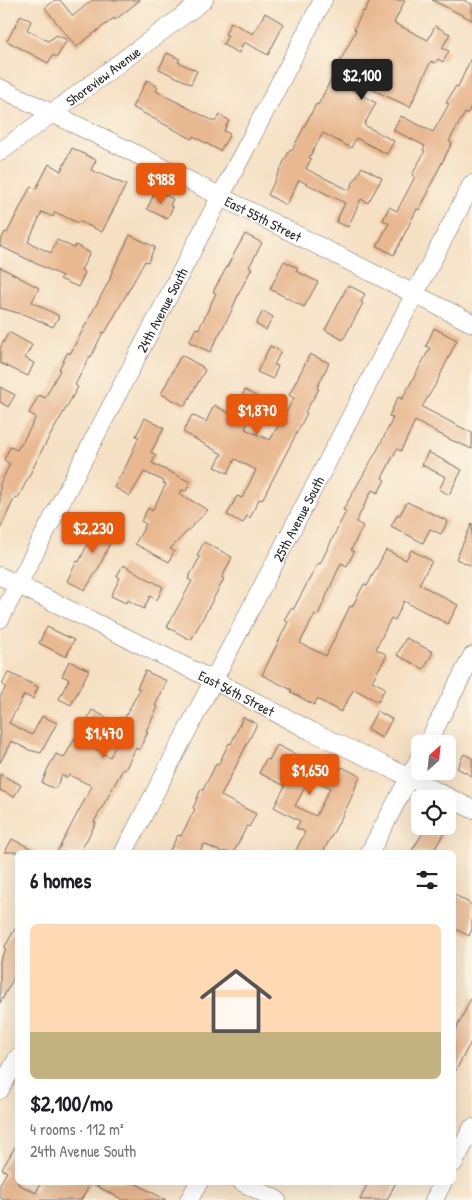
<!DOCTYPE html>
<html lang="en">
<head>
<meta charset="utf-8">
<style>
  body { margin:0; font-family:"Patrick Hand",sans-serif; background:#f6f6f6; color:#202124; height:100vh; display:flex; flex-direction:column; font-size:19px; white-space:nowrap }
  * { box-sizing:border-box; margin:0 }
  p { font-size:16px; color:#757577 }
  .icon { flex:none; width:28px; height:28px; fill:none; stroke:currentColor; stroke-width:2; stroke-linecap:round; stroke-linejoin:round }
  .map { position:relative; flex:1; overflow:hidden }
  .details { position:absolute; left:15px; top:850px; width:441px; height:335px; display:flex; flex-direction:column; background:#fff; border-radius:8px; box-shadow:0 5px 20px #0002 }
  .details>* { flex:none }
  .needle { width:32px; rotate:27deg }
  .controls { position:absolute; left:411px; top:735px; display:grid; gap:10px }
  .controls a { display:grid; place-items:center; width:45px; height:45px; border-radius:8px; background:#fff; box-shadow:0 5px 20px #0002; font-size:25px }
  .price { position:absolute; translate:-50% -42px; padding:0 11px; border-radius:5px; background:#ea580c; color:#fff; font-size:16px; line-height:32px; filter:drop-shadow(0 1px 2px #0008) }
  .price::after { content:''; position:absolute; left:50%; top:30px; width:15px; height:11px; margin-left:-8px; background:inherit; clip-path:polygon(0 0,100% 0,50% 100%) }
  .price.selected { background:#222; color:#fff }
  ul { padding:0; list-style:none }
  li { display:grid; align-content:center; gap:10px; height:265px; padding:0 15px }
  li span { display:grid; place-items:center; height:155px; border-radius:8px; color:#555 }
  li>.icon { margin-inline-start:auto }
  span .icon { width:90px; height:90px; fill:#fffc; stroke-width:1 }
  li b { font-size:21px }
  h2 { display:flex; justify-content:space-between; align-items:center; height:60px; padding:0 15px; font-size:21px }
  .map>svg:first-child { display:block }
  .building { fill:#e8b890; fill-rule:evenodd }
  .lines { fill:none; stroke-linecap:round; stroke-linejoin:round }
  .minor-casing { stroke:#726a60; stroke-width:19 }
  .minor { stroke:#fff; stroke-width:18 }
  .labels { text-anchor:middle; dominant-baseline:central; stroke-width:4; stroke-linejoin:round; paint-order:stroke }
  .street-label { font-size:14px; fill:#2b2b2b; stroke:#fcf5e5 }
</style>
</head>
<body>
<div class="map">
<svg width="472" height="1200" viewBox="0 0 472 1200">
  <rect width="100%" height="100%" fill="#fcf5e5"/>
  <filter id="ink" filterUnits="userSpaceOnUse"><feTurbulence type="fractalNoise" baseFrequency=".02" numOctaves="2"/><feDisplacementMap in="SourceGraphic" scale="10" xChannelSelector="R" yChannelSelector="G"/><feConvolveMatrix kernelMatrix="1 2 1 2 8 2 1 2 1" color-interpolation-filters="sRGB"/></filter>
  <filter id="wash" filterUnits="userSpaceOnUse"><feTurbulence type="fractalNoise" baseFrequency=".0096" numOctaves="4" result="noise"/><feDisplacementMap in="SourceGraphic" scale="20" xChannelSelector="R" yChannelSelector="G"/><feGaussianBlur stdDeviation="1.12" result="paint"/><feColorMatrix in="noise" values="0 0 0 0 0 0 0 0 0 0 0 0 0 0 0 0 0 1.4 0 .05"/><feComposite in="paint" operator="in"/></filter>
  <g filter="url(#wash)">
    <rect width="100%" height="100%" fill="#f5e0c3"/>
    <g id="blocks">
      <!-- building -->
      <g class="building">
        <polygon points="55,0 60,0 73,16 92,0 140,0 115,20 114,18 76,47 45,8"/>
        <polygon points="370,0 405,0 394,23 428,40 435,26 450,34 442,48 449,51 443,62 438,59 435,63 431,61 410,107 371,89 379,72 358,62 345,86 376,103 364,125 394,141 387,154 356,138 351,148 323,133 309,158 311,159 306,169 349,190 362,167 382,178 368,203 361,199 348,227 336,222 345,203 299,180 286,205 268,195 290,149 292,150 316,104 318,105 356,30 354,29 363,11 364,12"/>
        <polygon points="432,0 463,0 472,4 472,20"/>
        <polygon points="265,13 284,24 268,55 244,42 239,53 223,45 228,35 225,34 231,22 253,34"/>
        <polygon points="21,15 31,21 27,30 48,41 57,35 67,40 57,57 53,55 48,63 7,41"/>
        <polygon points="167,53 180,59 178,62 197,71 191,84 159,69"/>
        <polygon points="472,56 472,105 467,114 465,113 449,141 452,143 428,190 429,191 419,210 417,209 394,255 377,246 389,223 383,220 389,207 397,211 415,177 412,175 425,151 423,150 425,146 393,130 401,116 433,132 449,104 446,103 456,86 458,87"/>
        <polygon points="147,80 158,87 156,91 215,122 220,115 229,120 224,131 230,134 220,151 193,136 192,139 132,107"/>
        <polygon points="72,148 96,160 91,170 126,185 102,232 79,221 78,223 55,212 53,217 42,212 28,242 51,253 57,240 74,248 76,245 90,253 81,270 85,273 78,287 60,279 62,276 0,246 0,242 5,232 7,233 31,186 36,189 49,164 61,171"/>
        <polygon points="156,190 173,199 170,206 173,207 167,219 147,209"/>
        <polygon points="245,234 262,243 249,267 252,268 240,291 230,314 210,352 189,342 196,328 199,329 216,293 213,292"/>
        <polygon points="130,235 155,247 148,262 145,261 105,333 103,332 91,357 90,356 75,385 78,387 42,450 18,498 15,497 0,529 0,484 10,464 4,460 10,447 17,450 20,445 21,445 36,417 29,413 39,395 45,398 60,370 59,369 68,352 70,354 111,277 110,276"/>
        <polygon points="284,261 298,268 296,271 318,282 304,307 270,289"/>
        <polygon points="0,267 39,288 32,302 59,316 53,327 29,316 0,308"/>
        <polygon points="348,285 365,294 361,302 363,303 343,340 325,330"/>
        <polygon points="263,311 273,317 266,330 256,324"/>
        <polygon points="434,328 457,340 437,382 422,407 472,433 472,449 451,440 415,421 401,451 397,449 382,478 385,480 378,493 372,490 356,522 363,526 351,550 354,552 347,566 341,563 318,615 315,614 300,643 326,656 350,606 352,607 364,584 367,586 386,550 406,560 411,550 432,561 419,584 458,605 448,624 404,601 395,620 391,618 376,649 387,655 372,681 385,688 378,702 354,689 341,712 317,699 314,705 291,692 292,690 262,675 288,622 284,620 291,608 293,610 318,563 320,564 346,511 343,510 379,447 393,418 389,416 398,397 402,399 430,348 426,346"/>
        <polygon points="9,332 32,345 25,358 34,363 28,376 0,363 0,348"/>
        <polygon points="270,346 281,351 274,365 278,366 273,379 257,372"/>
        <polygon points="310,354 329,363 317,388 319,389 305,412 307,413 262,500 259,499 250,518 247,516 243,523 227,515 237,496 242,498 256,470 235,459 228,473 215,467 222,454 183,432 192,415 206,422 214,405 232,415 245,390 259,398 251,411 253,412 245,429 270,440 294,398 289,395"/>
        <polygon points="181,355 203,367 202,368 205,370 185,406 161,394"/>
        <polygon points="0,387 15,395 8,407 0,402"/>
        <polygon points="145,418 164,428 151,452 156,455 152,463 190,482 186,491 182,490 180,494 208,510 170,549 174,551 169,562 135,544 146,524 141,521 148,508 152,511 166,484 163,483 164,481 144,472 130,496 114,487 127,464 139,437 136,436"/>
        <polygon points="428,452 462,470 449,495 439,489 446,477 422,465"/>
        <polygon points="407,502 448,521 441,534 430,529 423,543 391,526 398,514 400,515"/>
        <polygon points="100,517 118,526 99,567 85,590 67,581 77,561 79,562"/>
        <polygon points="472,523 472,566 456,559"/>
        <polygon points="204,542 232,557 222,578 224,579 191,640 167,627 192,581 188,579 200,557 197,556"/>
        <polygon points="123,565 163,587 157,600 150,596 144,609 128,600 126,603 111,596 120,578 117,576"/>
        <polygon points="47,627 74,640 66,657 39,643"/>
        <polygon points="406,638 433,652 424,669 397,655"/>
        <polygon points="69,661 89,670 71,705 59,699 69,679 62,676"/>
        <polygon points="145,671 167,681 155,706 158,707 146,731 148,732 139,750 136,748 125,770 123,769 94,822 96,823 80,852 57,852 92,786 69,775 67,778 62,775 55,789 42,783 48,768 56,754 64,758 75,738 77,740 92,710 106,717 91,747 110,757 120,737 112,732 120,717 124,719 140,689 137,688"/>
        <polygon points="8,672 38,687 33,699 24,695 9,723 32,735 42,716 57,723 41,753 29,750 11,741 0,763 0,697 6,687 2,685"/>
        <polygon points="377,711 392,719 382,738 367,730"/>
        <polygon points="243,717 257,724 221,796 256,814 249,827 247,826 234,852 221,852 204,844 200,852 169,852 178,835 181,836 195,809 193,808 201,789 203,790 216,764 218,765 229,743 231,744"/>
        <path d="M277,745L338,776L342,767L360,776L349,803L323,852H295L305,832L296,828L300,821L274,807L285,786L259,773L266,759L269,760ZM310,778L330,788L316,816L295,806Z"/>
        <polygon points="464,754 472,758 472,776 457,768"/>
        <polygon points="0,774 21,785 14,797 0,790"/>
        <polygon points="427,826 448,826 433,852 411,852"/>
        <polygon points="12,839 38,852 5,852"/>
        <polygon points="454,894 472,905 472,929 469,936 454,928"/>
        <polygon points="18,924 18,970 0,1003 0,960 6,949 4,948"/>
        <polygon points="472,996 472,1040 454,1074 454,1034"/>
        <polygon points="18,1142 18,1184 36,1193 41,1182 133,1182 166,1200 123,1200 91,1183 81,1200 4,1200 0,1198 0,1184 7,1172 2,1169"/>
        <polygon points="368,1182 396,1182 387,1200 360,1200"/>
      </g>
    </g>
  </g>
  <g filter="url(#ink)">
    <use href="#blocks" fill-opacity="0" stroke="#726a60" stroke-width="1"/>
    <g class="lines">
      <defs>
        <g id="minor">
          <path id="s1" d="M0,88L124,148L472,323"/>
          <path id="s2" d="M0,152L204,0"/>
          <path id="s3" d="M0,576L215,681L311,731L390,768L472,809"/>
          <path id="s4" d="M0,619L323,0"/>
          <polyline points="427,744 472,656"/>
          <path id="s5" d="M124,852L472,184"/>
          <polyline points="370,852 420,757"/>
          <polyline points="0,1090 18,1057"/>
          <polyline points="454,1163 472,1128"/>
          <polyline points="242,1182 277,1200"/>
          <polyline points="189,1200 199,1182"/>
          <polyline points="434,1200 443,1182"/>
        </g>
      </defs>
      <!-- minor casing -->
      <use href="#minor" class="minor-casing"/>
      <!-- minor -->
      <use href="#minor" class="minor"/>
    </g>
  </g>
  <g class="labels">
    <!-- street labels -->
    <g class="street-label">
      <text stroke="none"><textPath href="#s2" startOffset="128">Shoreview Avenue</textPath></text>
      <text stroke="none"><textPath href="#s1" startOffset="294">East 55th Street</textPath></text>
      <text stroke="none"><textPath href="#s4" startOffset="349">24th Avenue South</textPath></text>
      <text stroke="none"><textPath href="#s5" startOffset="376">25th Avenue South</textPath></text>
      <text stroke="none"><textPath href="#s3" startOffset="264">East 56th Street</textPath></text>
    </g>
  </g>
</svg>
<div class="controls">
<a><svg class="needle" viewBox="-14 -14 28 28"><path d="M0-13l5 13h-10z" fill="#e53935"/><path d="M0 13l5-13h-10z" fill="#757577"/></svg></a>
<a><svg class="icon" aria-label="locate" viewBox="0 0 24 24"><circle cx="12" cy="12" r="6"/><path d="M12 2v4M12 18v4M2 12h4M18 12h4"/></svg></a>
</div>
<b class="price selected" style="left:362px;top:101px">$2,100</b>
<b class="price" style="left:161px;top:205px">$988</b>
<b class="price" style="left:257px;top:436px">$1,870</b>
<b class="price" style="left:93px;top:554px">$2,230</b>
<b class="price" style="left:104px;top:759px">$1,470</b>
<b class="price" style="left:310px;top:796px">$1,650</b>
<section class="details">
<h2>6 homes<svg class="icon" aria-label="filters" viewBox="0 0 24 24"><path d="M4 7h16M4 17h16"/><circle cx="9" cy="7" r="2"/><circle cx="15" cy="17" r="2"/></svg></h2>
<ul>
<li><span style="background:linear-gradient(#ffd9b3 70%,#c2b280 0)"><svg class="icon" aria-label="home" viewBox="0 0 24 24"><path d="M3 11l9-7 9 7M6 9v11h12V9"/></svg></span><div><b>$2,100/mo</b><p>4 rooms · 112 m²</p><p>24th Avenue South</p></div></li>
</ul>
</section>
</div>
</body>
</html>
